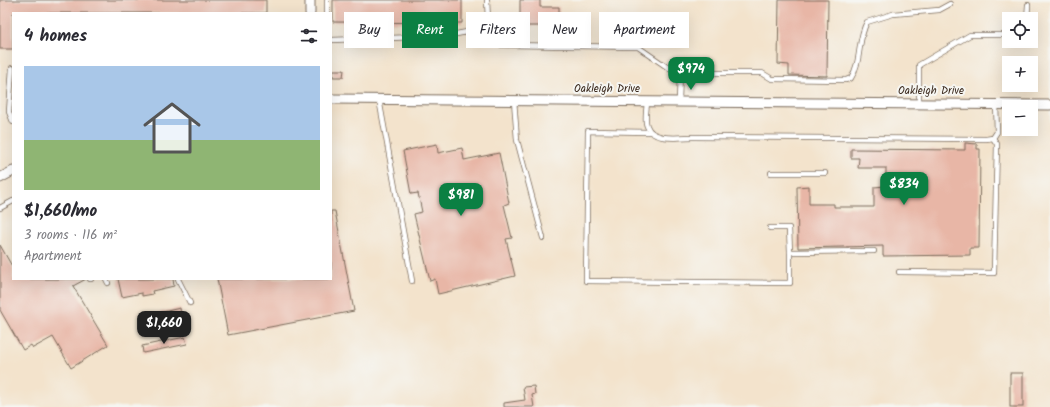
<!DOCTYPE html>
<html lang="en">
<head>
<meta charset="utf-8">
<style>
  body { margin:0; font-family:Kalam,sans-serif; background:#f2f2f3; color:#2b2b33; height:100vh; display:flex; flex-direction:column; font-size:15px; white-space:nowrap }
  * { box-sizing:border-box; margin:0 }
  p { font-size:13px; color:#7c7c81 }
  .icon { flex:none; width:22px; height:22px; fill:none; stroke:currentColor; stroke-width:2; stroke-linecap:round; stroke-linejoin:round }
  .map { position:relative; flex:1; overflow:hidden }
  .details { position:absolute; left:12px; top:12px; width:320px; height:268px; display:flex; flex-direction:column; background:#fff; border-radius:0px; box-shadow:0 4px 16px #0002 }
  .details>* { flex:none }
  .banner { position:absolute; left:344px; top:12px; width:380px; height:36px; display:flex; gap:8px }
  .fabs { position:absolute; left:1002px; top:12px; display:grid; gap:8px }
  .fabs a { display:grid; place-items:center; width:36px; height:36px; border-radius:0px; background:#fff; box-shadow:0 4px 16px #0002; font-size:20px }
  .price { position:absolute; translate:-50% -34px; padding:0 9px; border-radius:8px; background:#0b8043; color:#fff; font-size:13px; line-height:26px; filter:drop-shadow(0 1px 2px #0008) }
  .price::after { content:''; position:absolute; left:50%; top:24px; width:12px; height:9px; margin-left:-6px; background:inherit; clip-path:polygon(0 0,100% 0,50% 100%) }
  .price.on { background:#222; color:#fff }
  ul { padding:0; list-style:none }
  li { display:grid; align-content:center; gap:8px; height:212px; padding:0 12px }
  li span { display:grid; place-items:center; height:124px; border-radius:0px; color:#555 }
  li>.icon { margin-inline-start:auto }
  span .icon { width:72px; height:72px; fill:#fffc; stroke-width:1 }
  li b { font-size:17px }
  h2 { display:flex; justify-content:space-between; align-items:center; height:48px; padding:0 12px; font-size:17px }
  .tag { padding:0 14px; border-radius:0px; background:#fff; box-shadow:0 4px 16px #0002; font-size:14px; line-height:36px }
  .tag.on { background:#0b8043; color:#fff }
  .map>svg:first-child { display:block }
  .building { fill:#e8b6a6 }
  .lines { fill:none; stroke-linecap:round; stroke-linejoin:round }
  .lane-casing { stroke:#7b6b5b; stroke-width:6 }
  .street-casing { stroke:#7b6b5b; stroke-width:11 }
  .lane { stroke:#fff; stroke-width:4.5 }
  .street { stroke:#fff; stroke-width:9 }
  .labels { text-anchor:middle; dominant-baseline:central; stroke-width:4; stroke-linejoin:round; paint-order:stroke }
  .street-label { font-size:11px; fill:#3b2a1e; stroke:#f6f6f2 }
</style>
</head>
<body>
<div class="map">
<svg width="1050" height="407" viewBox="0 0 1050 407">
  <rect width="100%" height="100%" fill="#f6f6f2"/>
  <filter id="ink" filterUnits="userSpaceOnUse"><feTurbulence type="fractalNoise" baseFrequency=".025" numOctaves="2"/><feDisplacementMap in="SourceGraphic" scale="8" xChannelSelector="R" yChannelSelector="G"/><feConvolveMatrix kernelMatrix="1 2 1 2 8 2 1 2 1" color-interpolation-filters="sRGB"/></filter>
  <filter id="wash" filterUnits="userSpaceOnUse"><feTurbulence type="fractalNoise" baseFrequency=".012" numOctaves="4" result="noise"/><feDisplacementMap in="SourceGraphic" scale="16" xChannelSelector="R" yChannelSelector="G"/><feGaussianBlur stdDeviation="0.9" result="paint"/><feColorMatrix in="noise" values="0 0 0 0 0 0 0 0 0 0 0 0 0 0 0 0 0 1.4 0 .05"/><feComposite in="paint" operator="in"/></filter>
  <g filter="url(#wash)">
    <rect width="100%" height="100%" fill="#f3e3cc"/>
    <g id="blocks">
      <!-- building -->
      <g class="building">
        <polygon points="0,0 266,0 266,13 13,13 13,49 0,49"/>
        <polygon points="333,0 462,0 462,23 333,22"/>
        <polygon points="520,0 540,0 540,7 559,7 559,26 520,26"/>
        <polygon points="779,0 828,0 827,76 789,75 789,65 778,64"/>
        <polygon points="333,70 344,70 343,77 333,77"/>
        <polygon points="965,143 977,144 977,149 980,149 979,248 970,248 970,255 883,256 883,246 798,248 797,187 809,186 809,204 834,204 834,207 874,207 874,187 886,186 886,168 858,168 859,158 851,158 851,149 965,150"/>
        <polygon points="437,144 438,153 462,148 464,160 499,153 509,203 504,205 512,238 506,239 515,276 438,294 435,279 430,281 414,214 422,212 418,193 411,194 403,151"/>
        <polygon points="331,211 335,211 354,311 228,335 217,279 331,279"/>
        <polygon points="0,245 13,268 13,279 86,279 73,286 108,345 71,368 53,337 33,348 31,345 23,350 0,310"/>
        <polygon points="118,279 173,279 174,286 152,291 153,294 142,296 142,293 122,297"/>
        <polygon points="180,308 181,316 142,324 141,317"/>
        <polygon points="185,337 187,344 143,353 142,346"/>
        <rect x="1010" y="373" width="13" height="34"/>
        <polygon points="534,386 535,394 532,395 534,407 504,407 504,403 525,400 523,387"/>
      </g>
    </g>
  </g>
  <g filter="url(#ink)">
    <use href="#blocks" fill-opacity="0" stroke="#7b6b5b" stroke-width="1"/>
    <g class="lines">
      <defs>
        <g id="lane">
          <polyline points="327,0 327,13"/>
          <path d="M487,0L489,39L502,45L638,47L667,67L680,73H762L772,79L846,80L851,78C862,61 857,40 867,22L893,14L939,10L950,4"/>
          <polyline points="1027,19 1028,5"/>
          <polyline points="331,40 446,36 488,28"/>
          <polyline points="12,68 9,112 13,122"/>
          <polyline points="379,99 412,281"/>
          <polyline points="514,100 517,140 543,238"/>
          <path d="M647,101C647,108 644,120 647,126C652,142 681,137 693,137L986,139L993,138L997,132L996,104"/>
          <polyline points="679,101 680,73"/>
          <polyline points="919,103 919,65 970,35 1009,35"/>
          <polyline points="650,132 588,131 586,281 790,283 790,252 874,251"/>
          <polyline points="771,173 825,173"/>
          <polyline points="0,208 13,201"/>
          <polyline points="770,228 789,228 790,252"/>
          <polyline points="899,272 994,273 997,144 993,138"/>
          <polyline points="90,279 91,279"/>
          <polyline points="106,279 108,283"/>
          <polyline points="178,279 190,303"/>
        </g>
        <g id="street">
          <polyline points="310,13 310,0"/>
          <polyline points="331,99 1050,105"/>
          <polyline points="0,178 13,171"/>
        </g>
      </defs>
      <!-- lane casing -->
      <use href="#lane" class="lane-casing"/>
      <!-- street casing -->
      <use href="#street" class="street-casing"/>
      <!-- lane -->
      <use href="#lane" class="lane"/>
      <!-- street -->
      <use href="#street" class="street"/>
    </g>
  </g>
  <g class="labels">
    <!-- street labels -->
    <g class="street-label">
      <text x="607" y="89">Oakleigh Drive</text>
      <text x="931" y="91">Oakleigh Drive</text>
    </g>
  </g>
</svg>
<div class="fabs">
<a><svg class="icon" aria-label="locate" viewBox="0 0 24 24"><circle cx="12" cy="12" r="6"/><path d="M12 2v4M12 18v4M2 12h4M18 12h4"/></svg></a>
<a>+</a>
<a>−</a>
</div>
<b class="price" style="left:691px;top:91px">$974</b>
<b class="price" style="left:904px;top:206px">$834</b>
<b class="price" style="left:461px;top:217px">$981</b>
<b class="price on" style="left:164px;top:345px">$1,660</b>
<div class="banner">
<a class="tag">Buy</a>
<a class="tag on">Rent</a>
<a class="tag">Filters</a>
<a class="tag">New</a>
<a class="tag">Apartment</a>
</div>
<section class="details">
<h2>4 homes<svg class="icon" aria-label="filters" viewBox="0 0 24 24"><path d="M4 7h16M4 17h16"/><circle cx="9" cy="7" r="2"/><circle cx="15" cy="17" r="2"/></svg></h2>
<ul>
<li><span style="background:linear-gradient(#a9c7e8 60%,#8fb573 0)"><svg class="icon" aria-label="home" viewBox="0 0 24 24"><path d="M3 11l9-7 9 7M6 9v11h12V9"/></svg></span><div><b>$1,660/mo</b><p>3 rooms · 116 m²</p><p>Apartment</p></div></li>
</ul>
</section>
</div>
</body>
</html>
